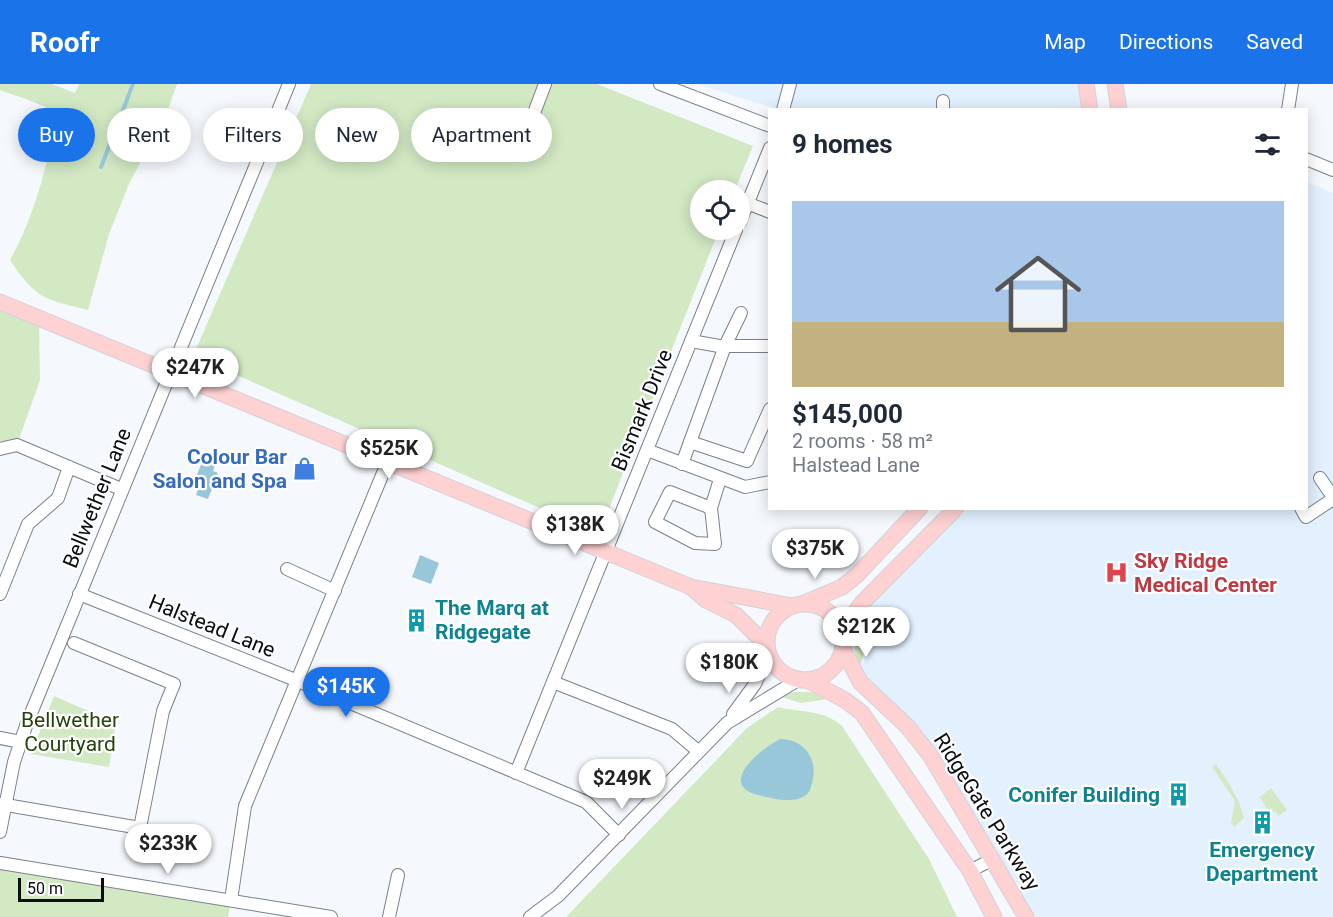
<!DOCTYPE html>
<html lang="en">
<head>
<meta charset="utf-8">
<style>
  body { margin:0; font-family:Roboto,sans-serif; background:#f2f2f3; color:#1f2937; height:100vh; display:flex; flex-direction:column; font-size:22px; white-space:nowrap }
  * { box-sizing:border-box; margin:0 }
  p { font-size:20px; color:#747a83 }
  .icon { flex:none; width:33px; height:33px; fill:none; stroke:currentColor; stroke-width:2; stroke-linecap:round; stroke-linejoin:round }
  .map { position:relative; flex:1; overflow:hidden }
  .sheet { position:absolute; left:768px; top:24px; width:540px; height:402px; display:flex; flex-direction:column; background:#fff; border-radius:0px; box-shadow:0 3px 15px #0003 }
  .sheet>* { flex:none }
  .hud { position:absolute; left:18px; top:24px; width:570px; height:54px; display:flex; gap:12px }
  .fabs { position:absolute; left:690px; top:96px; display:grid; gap:12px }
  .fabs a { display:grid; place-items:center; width:60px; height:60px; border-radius:50%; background:#fff; box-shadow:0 3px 15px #0003; font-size:30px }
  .scale { position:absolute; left:18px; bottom:15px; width:86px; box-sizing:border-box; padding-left:6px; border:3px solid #0b0d10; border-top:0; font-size:16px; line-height:21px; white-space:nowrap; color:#0b0d10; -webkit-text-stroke:4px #fff; paint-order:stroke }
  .price { position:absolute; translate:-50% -51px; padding:0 14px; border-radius:21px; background:#fff; color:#222; font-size:20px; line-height:39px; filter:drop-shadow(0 2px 3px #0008) }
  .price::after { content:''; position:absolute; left:50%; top:36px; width:18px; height:14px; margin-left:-9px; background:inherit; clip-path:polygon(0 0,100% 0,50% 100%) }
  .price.on { background:#1a73e8; color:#fff }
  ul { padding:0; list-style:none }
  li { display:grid; align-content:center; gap:12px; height:318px; padding:0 24px }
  li span { display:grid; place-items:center; height:186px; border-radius:0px; color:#555 }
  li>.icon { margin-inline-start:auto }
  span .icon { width:108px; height:108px; fill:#fffc; stroke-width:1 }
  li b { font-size:26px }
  h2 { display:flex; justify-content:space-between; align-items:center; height:72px; padding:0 24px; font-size:26px }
  .tag { padding:0 21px; border-radius:27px; background:#fff; box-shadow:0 3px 15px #0003; font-size:21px; line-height:54px }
  .tag.on { background:#1a73e8; color:#fff }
  header { display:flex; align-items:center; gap:36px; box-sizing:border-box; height:84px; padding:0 30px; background:#1a73e8; color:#fff }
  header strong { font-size:28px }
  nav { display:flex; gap:33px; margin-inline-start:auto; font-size:21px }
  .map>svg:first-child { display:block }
  .built { fill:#e3f0fe }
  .green { fill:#d2e9c4 }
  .water { fill:#99c7da }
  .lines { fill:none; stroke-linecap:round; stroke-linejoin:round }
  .stream { stroke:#99c7da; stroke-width:4 }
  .minor-tunnel { stroke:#d2d6da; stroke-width:12; stroke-dasharray:12 6; stroke-linecap:butt }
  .minor-casing { stroke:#7a8188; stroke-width:14 }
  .major-casing { stroke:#d3d3d4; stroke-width:17 }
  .minor { stroke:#fff; stroke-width:12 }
  .major { stroke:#fed1d3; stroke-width:15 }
  .labels { text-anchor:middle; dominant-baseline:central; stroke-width:4.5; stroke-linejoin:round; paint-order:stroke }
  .street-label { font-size:21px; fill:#0b0d10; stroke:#fff }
  .shop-label { font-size:21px; font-weight:bold; fill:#366cbe; stroke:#fff; text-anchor:end }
  .health-label { font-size:21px; font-weight:bold; fill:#be3a42; stroke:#fff; text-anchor:start }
  .culture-label { font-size:21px; font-weight:bold; fill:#0d838f; stroke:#fff; text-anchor:start }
  .park-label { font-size:21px; fill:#26420c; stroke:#fff }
</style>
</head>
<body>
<header>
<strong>Roofr</strong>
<nav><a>Map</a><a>Directions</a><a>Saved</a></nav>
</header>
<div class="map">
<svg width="1333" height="833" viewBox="0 0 1333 833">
  <rect width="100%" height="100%" fill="#f5f9fe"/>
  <!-- built -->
  <g class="built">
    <polygon points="698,0 1077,0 1082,25 776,25"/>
    <polygon points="1307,98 1333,109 1333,833 1033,833 1017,799 983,751 870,603 860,584 864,577 866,552 861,534 865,525 923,465 968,425 1306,424"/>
  </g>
  <!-- green -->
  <g class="green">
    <path d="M0,0H52L75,9L79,0H177L167,28L129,100L109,150L88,226C44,215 36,215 10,176C28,144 40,107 48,72C51,61 64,44 58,33C53,22 12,11 0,6Z"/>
    <polygon points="311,0 597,0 753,62 735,106 700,106 700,146 719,146 599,450 193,272"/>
    <polygon points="0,218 39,235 40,296 17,361 0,365"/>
    <path d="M861,534L866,560L860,584C852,567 853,551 861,534Z"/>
    <polygon points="794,608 811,608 829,615 801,619 778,612"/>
    <polygon points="54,612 116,639 109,683 31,670"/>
    <path d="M778,623C801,629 823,625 842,642L929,775L957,833H566L725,667L747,644Z"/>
    <path d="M1216,680C1228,698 1239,713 1244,734L1234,743L1231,739L1235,717L1212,683Z"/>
    <polygon points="1271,704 1287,726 1278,732 1276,728 1268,727 1260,713"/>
    <polygon points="0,779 231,816 228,833 0,833"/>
  </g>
  <!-- water -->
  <g class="water">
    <polygon points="204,374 216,379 213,387 218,389 208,415 196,411 198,405 192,402"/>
    <polygon points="420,471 439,479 431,500 412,493"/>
    <path d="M780,655C804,655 819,675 812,699C811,703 810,708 806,711C794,720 775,715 762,712C714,703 760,665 780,655Z"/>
  </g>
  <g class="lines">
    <!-- stream -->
    <polyline class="stream" points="101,83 133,0"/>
    <!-- minor-tunnel -->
    <polyline class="minor-tunnel" points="1257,738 1267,740"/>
    <defs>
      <g id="minor">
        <polyline points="660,0 770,42"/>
        <polyline points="783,26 790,0"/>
        <polyline points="943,26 943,17"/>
        <polyline points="1288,26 1292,0"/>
        <polyline points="534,29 545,0"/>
        <polyline points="1306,75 1333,86"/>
        <polyline points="747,119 770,128"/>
        <polyline points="740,138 770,64"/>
        <polyline points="691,257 719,262 770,262"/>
        <polyline points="690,358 747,377 770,325"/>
        <polyline points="0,365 17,361 121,405"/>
        <polyline points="647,366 745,403 770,398"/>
        <polyline points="682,380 725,262 741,229"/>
        <polyline points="1320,394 1333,413"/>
        <polyline points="711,424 670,408 655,438 695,459 715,460 711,424 720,395"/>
        <polyline points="1301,424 1306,433 1333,415"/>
        <polyline points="287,485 335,507"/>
        <polyline points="0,510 28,440 58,414 69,383"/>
        <polyline points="79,510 298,597 586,718 619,751"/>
        <polyline points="553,598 672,645 698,667"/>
        <polyline points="733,630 755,600 769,568"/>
        <polyline points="0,654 21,658"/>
        <polyline points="516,689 736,146"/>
        <polyline points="0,720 140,744 163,627 174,600 74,559"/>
        <polyline points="0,748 14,678 27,639 289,0"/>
        <polyline points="0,779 331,833"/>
        <polyline points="970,787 993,775"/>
        <polyline points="231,816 245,722 388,377"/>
        <polyline points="389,833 398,791"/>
        <polyline points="530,833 558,812 727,639 798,596"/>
      </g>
      <g id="major">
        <polyline points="1086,0 1090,26"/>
        <polyline points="1115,0 1119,26"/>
        <polyline points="0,218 691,503 792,522"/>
        <polyline points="691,503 706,516 736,531 767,562"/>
        <polyline points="804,519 842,503 857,491 920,424"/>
        <circle cx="805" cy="558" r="38"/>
        <polyline points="844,555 856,527 862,519 956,424"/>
        <polyline points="843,564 860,598 907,642 930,671 1026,833"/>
        <polyline points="807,596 845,616 862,629 970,787 994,833"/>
      </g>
    </defs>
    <!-- minor casing -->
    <use href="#minor" class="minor-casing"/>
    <!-- major casing -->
    <use href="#major" class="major-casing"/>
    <!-- minor -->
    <use href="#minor" class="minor"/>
    <!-- major -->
    <use href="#major" class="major"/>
  </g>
  <!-- icons -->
  <defs>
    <symbol id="shop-bare" viewBox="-9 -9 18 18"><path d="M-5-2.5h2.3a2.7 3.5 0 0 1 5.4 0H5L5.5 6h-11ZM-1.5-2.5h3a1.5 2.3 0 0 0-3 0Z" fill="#3f7fe0" stroke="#fff" stroke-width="2.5" paint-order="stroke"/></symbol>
    <symbol id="hospital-bare" viewBox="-9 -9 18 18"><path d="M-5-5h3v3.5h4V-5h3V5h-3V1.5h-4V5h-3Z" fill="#e0444e" stroke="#fff" stroke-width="2.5" paint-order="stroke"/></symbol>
    <symbol id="building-bare" viewBox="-9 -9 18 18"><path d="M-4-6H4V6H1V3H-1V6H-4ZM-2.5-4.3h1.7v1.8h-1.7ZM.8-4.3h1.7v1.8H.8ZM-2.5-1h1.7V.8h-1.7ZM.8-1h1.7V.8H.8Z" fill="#0f9aa8" stroke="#fff" stroke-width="2.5" paint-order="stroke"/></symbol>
  </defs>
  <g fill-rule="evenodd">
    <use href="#shop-bare" x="288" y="368" width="33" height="33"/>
    <use href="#hospital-bare" x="1100" y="472" width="33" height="33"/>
    <use href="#building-bare" x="400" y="520" width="33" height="33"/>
    <use href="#building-bare" x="1162" y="694" width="33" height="33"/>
    <use href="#building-bare" x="1246" y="722" width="33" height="33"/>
  </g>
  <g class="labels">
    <!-- street labels -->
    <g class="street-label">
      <text transform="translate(642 326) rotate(-68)">Bismark Drive</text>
      <text transform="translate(97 414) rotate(-68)">Bellwether Lane</text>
      <text transform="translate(212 542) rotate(22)">Halstead Lane</text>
      <text transform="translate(987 728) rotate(58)">RidgeGate Parkway</text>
    </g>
    <!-- shop labels -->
    <g class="shop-label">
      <text x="287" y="373">Colour Bar<tspan x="287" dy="24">Salon and Spa</tspan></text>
    </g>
    <!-- health labels -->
    <g class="health-label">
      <text x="1134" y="477">Sky Ridge<tspan x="1134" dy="24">Medical Center</tspan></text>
    </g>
    <!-- culture labels -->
    <g class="culture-label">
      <text x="435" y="524">The Marq at<tspan x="435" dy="24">Ridgegate</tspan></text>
      <text x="1160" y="711" text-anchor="end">Conifer Building</text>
      <text x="1262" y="766" text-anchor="middle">Emergency<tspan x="1262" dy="24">Department</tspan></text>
    </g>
    <!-- park labels -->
    <g class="park-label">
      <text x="70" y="636">Bellwether<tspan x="70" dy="24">Courtyard</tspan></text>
    </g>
  </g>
</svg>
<div class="fabs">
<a><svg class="icon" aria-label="locate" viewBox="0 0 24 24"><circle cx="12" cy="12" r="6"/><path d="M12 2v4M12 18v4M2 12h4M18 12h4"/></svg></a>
</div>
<div class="scale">50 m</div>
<b class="price" style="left:195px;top:315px">$247K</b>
<b class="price" style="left:389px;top:396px">$525K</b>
<b class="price" style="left:575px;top:472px">$138K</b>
<b class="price" style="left:815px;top:496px">$375K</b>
<b class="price" style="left:866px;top:574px">$212K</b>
<b class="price" style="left:729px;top:610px">$180K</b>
<b class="price on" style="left:346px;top:634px">$145K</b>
<b class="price" style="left:622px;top:726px">$249K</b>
<b class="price" style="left:168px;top:791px">$233K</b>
<div class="hud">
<a class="tag on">Buy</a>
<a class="tag">Rent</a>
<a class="tag">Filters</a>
<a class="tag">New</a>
<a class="tag">Apartment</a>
</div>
<section class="sheet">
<h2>9 homes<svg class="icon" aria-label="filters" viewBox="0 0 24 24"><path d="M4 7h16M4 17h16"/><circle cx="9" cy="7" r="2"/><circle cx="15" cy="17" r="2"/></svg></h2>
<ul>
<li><span style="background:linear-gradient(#a9c7e8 65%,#c2b280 0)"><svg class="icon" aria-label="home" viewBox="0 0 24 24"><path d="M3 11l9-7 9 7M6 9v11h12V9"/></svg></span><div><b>$145,000</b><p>2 rooms · 58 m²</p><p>Halstead Lane</p></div></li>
</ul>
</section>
</div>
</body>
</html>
